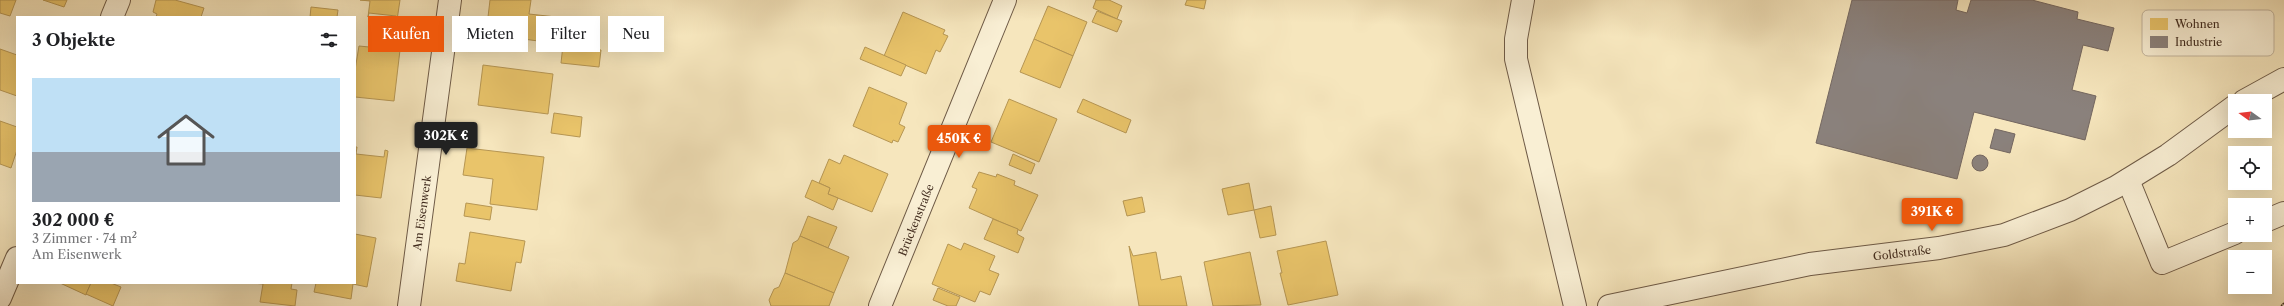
<!DOCTYPE html>
<html lang="de">
<head>
<meta charset="utf-8">
<style>
  body { margin:0; font-family:"Libre Caslon Text",serif; background:#f2f2f2; color:#202124; height:100vh; display:flex; flex-direction:column; font-size:15px; white-space:nowrap }
  * { box-sizing:border-box; margin:0 }
  p { font-size:13px; color:#757577 }
  .icon { flex:none; width:22px; height:22px; fill:none; stroke:currentColor; stroke-width:2; stroke-linecap:round; stroke-linejoin:round }
  .map { position:relative; flex:1; overflow:hidden }
  .panel { position:absolute; left:16px; top:16px; width:340px; height:268px; display:flex; flex-direction:column; background:#fff; border-radius:0px; box-shadow:0 4px 16px #0002 }
  .panel>* { flex:none }
  .guide { position:absolute; left:368px; top:16px; width:380px; height:36px; display:flex; gap:8px }
  .needle { width:26px; rotate:285deg }
  .tools { position:absolute; left:2228px; top:94px; display:grid; gap:8px }
  .tools a { display:grid; place-items:center; width:44px; height:44px; border-radius:0px; background:#fff; box-shadow:0 4px 16px #0002; font-size:20px }
  .price { position:absolute; translate:-50% -34px; padding:0 9px; border-radius:4px; background:#ea580c; color:#fff; font-size:13px; line-height:26px; filter:drop-shadow(0 1px 2px #0008) }
  .price::after { content:''; position:absolute; left:50%; top:24px; width:12px; height:9px; margin-left:-6px; background:inherit; clip-path:polygon(0 0,100% 0,50% 100%) }
  .price.on { background:#222; color:#fff }
  ul { padding:0; list-style:none }
  li { display:grid; align-content:center; gap:8px; height:212px; padding:0 16px }
  li span { display:grid; place-items:center; height:124px; border-radius:0px; color:#555 }
  li>.icon { margin-inline-start:auto }
  span .icon { width:72px; height:72px; fill:#fffc; stroke-width:1 }
  li b { font-size:17px }
  h2 { display:flex; justify-content:space-between; align-items:center; height:48px; padding:0 16px; font-size:17px }
  .tag { padding:0 14px; border-radius:0px; background:#fff; box-shadow:0 4px 16px #0002; font-size:14px; line-height:36px }
  .tag.on { background:#ea580c; color:#fff }
  .map>svg:first-child { display:block }
  .homes { fill:#e9c46a; stroke:#b69653 }
  .industry { fill:#8a817c; stroke:#746760 }
  .lines { fill:none; stroke-linecap:round; stroke-linejoin:round }
  .minor-casing { stroke:#6e5a46; stroke-width:24 }
  .minor { stroke:#f9efd4; stroke-width:22 }
  .rail-casing { stroke:#402b1e; stroke-width:4.5 }
  .rail { stroke:#f9efd4; stroke-width:3; stroke-dasharray:9; stroke-linecap:butt }
  .labels { text-anchor:middle; dominant-baseline:central; stroke-width:4; stroke-linejoin:round; paint-order:stroke }
  .street-label { font-size:11px; fill:#402b1e; stroke:#f9efd4 }
  .key { fill:#f9efd4; stroke:#c2b49d; stroke-width:1 }
  .key-label { font-size:11px; fill:#402b1e }
</style>
</head>
<body>
<div class="map">
<svg width="2284" height="306" viewBox="0 0 2284 306">
  <rect width="100%" height="100%" fill="#f6e6bd"/>
  <filter id="stains"><feTurbulence type="fractalNoise" baseFrequency=".005" numOctaves="4"/><feColorMatrix values="0 0 0 0 .2 0 0 0 0 .09 0 0 0 0 .02 0 0 0 .5 -.17"/></filter>
  <radialGradient id="worn" r=".72"><stop offset=".6" stop-color="#630" stop-opacity="0"/><stop offset="1" stop-color="#630" stop-opacity=".3"/></radialGradient>
  <!-- homes -->
  <g class="homes">
    <polygon points="0,0 16,0 10,16 0,13"/>
    <polygon points="43,0 67,0 64,7"/>
    <polygon points="156,0 175,0 204,8 201,17 156,17 157,14 153,12"/>
    <polygon points="360,0 400,0 397,20 396,16 369,13 368,17 370,1"/>
    <polygon points="490,0 531,0 529,14 556,17 553,43 486,34"/>
    <polygon points="1096,0 1109,0 1122,6 1117,19 1093,8"/>
    <polygon points="1187,0 1206,0 1204,9 1185,5"/>
    <polygon points="1048,6 1087,22 1073,56 1034,39"/>
    <polygon points="311,7 338,10 337,17 310,17"/>
    <polygon points="1097,11 1122,21 1117,32 1092,22"/>
    <polygon points="903,12 945,30 943,34 948,36 940,52 936,50 926,74 884,56"/>
    <polygon points="1034,39 1073,56 1060,88 1020,72"/>
    <polygon points="563,45 601,50 599,67 561,63"/>
    <polygon points="359,46 400,50 394,101 355,97 355,70"/>
    <polygon points="865,47 906,65 901,76 860,59"/>
    <polygon points="0,49 17,55 17,96 0,90"/>
    <polygon points="483,65 553,74 548,114 478,105"/>
    <polygon points="869,87 907,103 899,124 905,127 898,142 893,140 892,143 853,126"/>
    <polygon points="1009,99 1057,119 1039,162 991,142"/>
    <polygon points="1083,99 1131,120 1126,133 1077,112"/>
    <polygon points="554,113 582,117 580,137 551,133"/>
    <polygon points="0,121 17,127 17,150 11,168 0,164"/>
    <polygon points="355,147 357,147 356,154 384,157 385,150 388,151 381,198 355,195"/>
    <polygon points="467,148 544,157 537,210 490,204 493,179 463,175"/>
    <polygon points="1013,154 1035,164 1031,174 1009,165"/>
    <polygon points="844,155 888,174 872,212 828,194 830,188 819,183 829,159 840,164"/>
    <polygon points="979,172 996,177 997,174 1015,181 1014,185 1038,195 1021,231 969,208 977,189 972,187"/>
    <polygon points="812,180 830,188 828,194 838,198 833,210 805,197"/>
    <polygon points="1249,183 1254,210 1228,215 1222,189"/>
    <polygon points="1142,197 1145,212 1127,216 1123,201"/>
    <polygon points="466,203 492,207 490,220 464,216"/>
    <polygon points="1271,206 1276,235 1260,238 1254,210"/>
    <polygon points="808,216 837,227 828,248 800,236"/>
    <polygon points="993,219 1018,229 1017,234 1024,238 1018,253 984,239"/>
    <polygon points="470,232 525,241 521,263 516,262 511,291 456,281 459,263 465,264"/>
    <polygon points="355,234 376,238 367,287 353,284 351,299 314,292 316,283 355,283"/>
    <polygon points="800,236 849,257 834,293 785,273 793,243 798,240"/>
    <polygon points="1326,241 1338,295 1288,305 1280,273 1282,273 1277,251"/>
    <polygon points="964,243 995,256 989,270 999,274 990,295 980,291 975,302 932,284 948,244 961,250"/>
    <polygon points="1129,246 1133,256 1156,252 1161,280 1181,276 1187,306 1139,306"/>
    <polygon points="1250,252 1261,305 1213,306 1204,262"/>
    <polygon points="785,273 834,293 829,306 771,306 769,300 774,289 779,287"/>
    <polygon points="60,283 91,283 86,295"/>
    <polygon points="91,283 111,283 121,287 113,306 86,294"/>
    <polygon points="252,283 292,283 291,289 297,290 295,306 260,302 263,284"/>
    <polygon points="938,288 960,297 956,306 948,306 933,300"/>
  </g>
  <!-- industry -->
  <g class="industry">
    <polygon points="1852,0 1958,0 1956,10 1967,13 1971,0 2032,0 2078,12 2077,19 2114,28 2108,51 2083,45 2072,90 2096,96 2085,140 1974,112 1957,179 1816,143"/>
    <polygon points="1995,129 2015,134 2010,153 1990,148"/>
    <circle cx="1980" cy="163" r="8"/>
  </g>
  <g class="lines">
    <defs>
      <g id="minor">
        <polyline points="1523,0 1516,39 1516,59 1575,306"/>
        <polyline points="112,17 119,0"/>
        <polyline points="2244,101 2284,79"/>
        <polyline points="2128,180 2162,263 2235,233"/>
        <polyline points="2265,221 2284,213"/>
        <polyline points="0,298 17,258"/>
        <polyline points="409,306 450,0"/>
        <polyline points="880,306 1005,0"/>
        <polyline points="1609,306 1810,264 1939,248 2004,235 2070,210 2116,187 2168,155 2235,106"/>
      </g>
    </defs>
    <!-- minor casing -->
    <use href="#minor" class="minor-casing"/>
    <!-- minor -->
    <use href="#minor" class="minor"/>
    <defs>
      <polyline id="rail" points="2283,306 2284,305"/>
    </defs>
    <!-- rail casing -->
    <use href="#rail" class="rail-casing"/>
    <!-- rail -->
    <use href="#rail" class="rail"/>
  </g>
  <g class="labels">
    <!-- street labels -->
    <g class="street-label">
      <text transform="translate(422 213) rotate(-82)">Am Eisenwerk</text>
      <text transform="translate(916 220) rotate(-68)">Brückenstraße</text>
      <text transform="translate(1902 253) rotate(-7)">Goldstraße</text>
    </g>
  </g>
  <!-- legend -->
  <rect x="2142" y="10" width="132" height="46" rx="6" class="key"/>
  <rect x="2150" y="18" width="18" height="12" fill="#e9c46a"/>
  <rect x="2150" y="36" width="18" height="12" fill="#8a817c"/>
  <g class="key-label">
    <text x="2175" y="28">Wohnen</text>
    <text x="2175" y="46">Industrie</text>
  </g>
  <rect width="100%" height="100%" filter="url(#stains)"/>
  <rect width="100%" height="100%" fill="url(#worn)"/>
</svg>
<div class="tools">
<a><svg class="needle" viewBox="-14 -14 28 28"><path d="M0-13l5 13h-10z" fill="#e53935"/><path d="M0 13l5-13h-10z" fill="#757577"/></svg></a>
<a><svg class="icon" aria-label="locate" viewBox="0 0 24 24"><circle cx="12" cy="12" r="6"/><path d="M12 2v4M12 18v4M2 12h4M18 12h4"/></svg></a>
<a>+</a>
<a>−</a>
</div>
<b class="price on" style="left:446px;top:156px">302K €</b>
<b class="price" style="left:959px;top:159px">450K €</b>
<b class="price" style="left:1932px;top:232px">391K €</b>
<div class="guide">
<a class="tag on">Kaufen</a>
<a class="tag">Mieten</a>
<a class="tag">Filter</a>
<a class="tag">Neu</a>
</div>
<section class="panel">
<h2>3 Objekte<svg class="icon" aria-label="filters" viewBox="0 0 24 24"><path d="M4 7h16M4 17h16"/><circle cx="9" cy="7" r="2"/><circle cx="15" cy="17" r="2"/></svg></h2>
<ul>
<li><span style="background:linear-gradient(#bfe0f5 60%,#9aa5b1 0)"><svg class="icon" aria-label="home" viewBox="0 0 24 24"><path d="M3 11l9-7 9 7M6 9v11h12V9"/></svg></span><div><b>302 000 €</b><p>3 Zimmer · 74 m²</p><p>Am Eisenwerk</p></div></li>
</ul>
</section>
</div>
</body>
</html>
